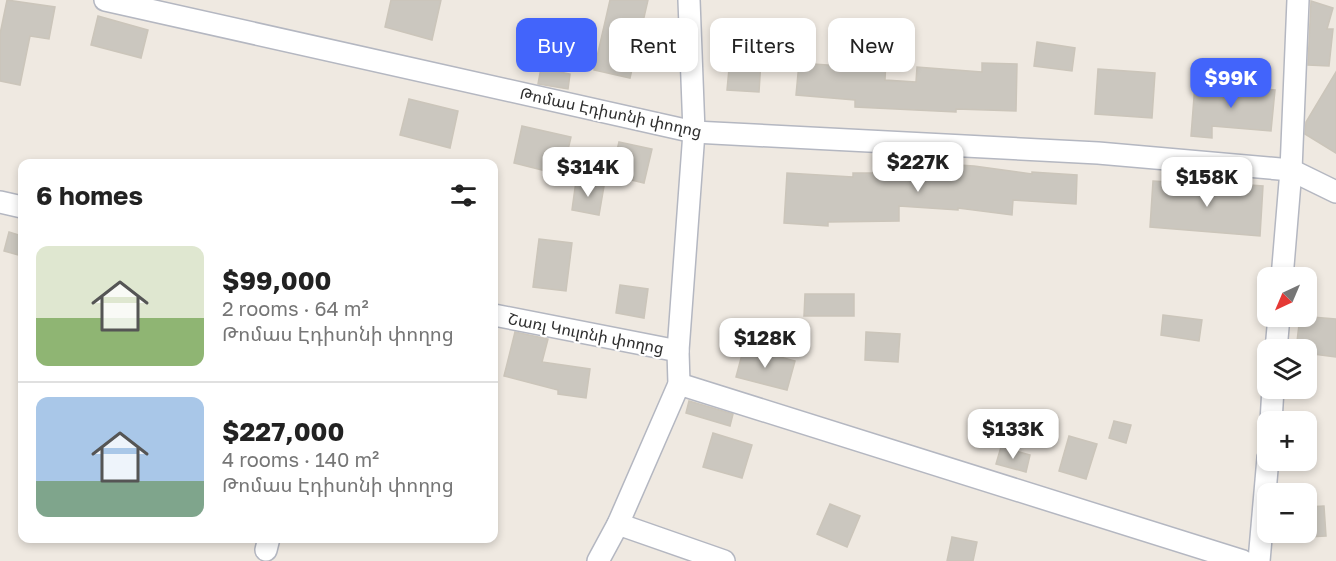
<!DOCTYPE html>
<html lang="en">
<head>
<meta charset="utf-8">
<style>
  body { margin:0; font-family:"Golos Text","Noto Sans Armenian",sans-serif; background:#f6f6f6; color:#222; height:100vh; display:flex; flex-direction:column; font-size:22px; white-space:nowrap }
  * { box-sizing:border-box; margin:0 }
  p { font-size:20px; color:#767676 }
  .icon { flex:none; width:33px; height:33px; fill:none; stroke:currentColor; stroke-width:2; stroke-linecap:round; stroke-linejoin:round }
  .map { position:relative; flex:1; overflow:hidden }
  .details { position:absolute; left:18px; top:159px; width:480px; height:384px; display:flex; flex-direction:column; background:#fff; border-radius:12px; box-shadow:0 3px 9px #0003 }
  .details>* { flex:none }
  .banner { position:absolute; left:516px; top:18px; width:570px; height:54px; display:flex; gap:12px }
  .needle { width:39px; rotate:224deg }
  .controls { position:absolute; left:1257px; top:267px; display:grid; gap:12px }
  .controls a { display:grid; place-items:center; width:60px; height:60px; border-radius:12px; background:#fff; box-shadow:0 3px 9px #0003; font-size:30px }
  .price { position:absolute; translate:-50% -51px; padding:0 14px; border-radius:12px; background:#fff; color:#222; font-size:20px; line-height:39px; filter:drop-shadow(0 2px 3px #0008) }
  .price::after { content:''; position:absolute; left:50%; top:36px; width:18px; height:14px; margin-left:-9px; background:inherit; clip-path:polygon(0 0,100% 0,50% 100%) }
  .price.current { background:#4264fb; color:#fff }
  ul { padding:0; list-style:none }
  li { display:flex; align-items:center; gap:18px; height:150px; padding:0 18px }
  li+li { border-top:2px solid #e0e0e0 }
  li span { display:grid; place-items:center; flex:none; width:168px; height:120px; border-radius:12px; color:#555 }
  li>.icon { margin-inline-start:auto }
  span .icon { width:72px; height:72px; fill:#fffc; stroke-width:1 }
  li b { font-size:26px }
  h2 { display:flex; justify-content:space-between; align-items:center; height:72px; padding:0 18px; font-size:26px }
  .chip { padding:0 21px; border-radius:12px; background:#fff; box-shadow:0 3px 9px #0003; font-size:21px; line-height:54px }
  .chip.current { background:#4264fb; color:#fff }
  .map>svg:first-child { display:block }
  .building { fill:#cbc7bf; stroke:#cbc5ba; stroke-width:1.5 }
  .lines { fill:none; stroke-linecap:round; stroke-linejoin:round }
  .minor-casing { stroke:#b4b7c1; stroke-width:24 }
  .minor { stroke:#fff; stroke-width:21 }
  .labels { text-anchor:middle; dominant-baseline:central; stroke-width:4.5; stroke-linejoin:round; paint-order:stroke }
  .street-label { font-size:16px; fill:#2e2e2e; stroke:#fff }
</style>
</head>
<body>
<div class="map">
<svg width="1336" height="561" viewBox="0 0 1336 561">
  <rect width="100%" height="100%" fill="#efe9e1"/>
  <!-- building -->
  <g class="building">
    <polygon points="7,0 55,7 49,39 30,36 20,85 0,81 0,34"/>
    <polygon points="391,0 441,0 432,40 385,27"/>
    <polygon points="610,0 648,0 630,78 594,70"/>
    <polygon points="1311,1 1333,8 1327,29 1333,29 1329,66 1308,65"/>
    <polygon points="98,16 148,30 141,58 91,45"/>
    <polygon points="1037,42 1075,48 1072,71 1034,66"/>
    <polygon points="730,58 761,60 759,92 727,90"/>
    <polygon points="857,58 886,60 885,80 916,82 917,67 982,72 982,63 1017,64 1016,111 956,109 956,112 855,107 855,100 796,95 799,63 857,67"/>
    <polygon points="541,68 570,74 568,89 538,84"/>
    <polygon points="1098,69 1155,73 1152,118 1095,114"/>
    <polygon points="1336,72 1336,153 1305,134 1306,122"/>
    <polygon points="1195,84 1275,90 1271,131 1212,126 1212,138 1191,136"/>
    <polygon points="409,99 458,111 450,148 400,135"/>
    <polygon points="522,126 571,137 562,175 514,163"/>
    <polygon points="619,142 652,149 644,183 611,175"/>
    <polygon points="912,162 974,166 1032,174 1032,172 1077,175 1076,204 1013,200 1012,215 958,208 958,210 899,206 899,221 828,222 828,226 784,223 787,173 853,177 853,173 912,173"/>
    <polygon points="576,181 604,186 599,215 572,210"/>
    <polygon points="1153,181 1224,186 1224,183 1263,186 1260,236 1150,227"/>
    <polygon points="9,232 22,236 22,256 4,251"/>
    <polygon points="539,239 572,243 566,291 533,287"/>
    <polygon points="620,285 648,289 644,318 616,313"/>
    <polygon points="805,294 854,294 854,316 804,316"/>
    <polygon points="1163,315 1202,320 1199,341 1161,335"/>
    <polygon points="1300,316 1336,319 1336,357 1306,353 1306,350 1296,350"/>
    <polygon points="515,332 548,339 542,362 590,369 586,398 558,394 558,390 504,376"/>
    <polygon points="866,332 900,334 898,362 865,360"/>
    <polygon points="744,347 795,361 787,390 736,377"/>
    <polygon points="689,401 733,414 730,426 686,413"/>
    <polygon points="1114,421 1131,425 1126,443 1109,438"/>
    <polygon points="713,433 752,445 742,478 703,467"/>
    <polygon points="1069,436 1097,444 1086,479 1059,471"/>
    <polygon points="1001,447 1030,455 1026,472 996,464"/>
    <polygon points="830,504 860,516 847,547 817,534"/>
    <polygon points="1324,506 1326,536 1306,537 1306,507"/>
    <polygon points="952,537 977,542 973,561 947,561"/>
  </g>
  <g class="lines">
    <defs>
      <g id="minor">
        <polyline points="105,0 694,132 1098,153 1291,170 1336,192"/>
        <polyline points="0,202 22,207"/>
        <polyline points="1282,278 1291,170 1298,0"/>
        <polyline points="494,315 678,351"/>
        <polyline points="1276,350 1279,316"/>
        <polyline points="679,384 1243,561"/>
        <polyline points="1271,422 1273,388"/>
        <polyline points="618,524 724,561"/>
        <polyline points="266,550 269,538"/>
        <polyline points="598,561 618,524 679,384 678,351 694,132 689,0"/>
        <polyline points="1259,561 1268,458"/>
      </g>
    </defs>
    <!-- minor casing -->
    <use href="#minor" class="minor-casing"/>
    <!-- minor -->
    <use href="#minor" class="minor"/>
  </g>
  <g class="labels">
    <!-- street labels -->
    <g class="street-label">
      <text transform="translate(611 112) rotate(12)">Թոմաս Էդիսոնի փողոց</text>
      <text transform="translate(586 333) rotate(11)">Շառլ Կուլոնի փողոց</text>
    </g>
  </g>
</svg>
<div class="controls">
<a><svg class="needle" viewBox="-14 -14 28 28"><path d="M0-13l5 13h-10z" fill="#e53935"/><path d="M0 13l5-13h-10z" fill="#767676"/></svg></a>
<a><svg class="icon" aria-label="layers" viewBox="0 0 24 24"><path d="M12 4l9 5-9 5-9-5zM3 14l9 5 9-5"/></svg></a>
<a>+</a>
<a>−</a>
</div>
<b class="price current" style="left:1231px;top:109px">$99K</b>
<b class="price" style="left:918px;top:193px">$227K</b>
<b class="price" style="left:588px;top:198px">$314K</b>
<b class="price" style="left:1207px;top:208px">$158K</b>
<b class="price" style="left:765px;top:369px">$128K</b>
<b class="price" style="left:1013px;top:460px">$133K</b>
<div class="banner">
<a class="chip current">Buy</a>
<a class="chip">Rent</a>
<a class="chip">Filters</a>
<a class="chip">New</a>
</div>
<section class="details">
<h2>6 homes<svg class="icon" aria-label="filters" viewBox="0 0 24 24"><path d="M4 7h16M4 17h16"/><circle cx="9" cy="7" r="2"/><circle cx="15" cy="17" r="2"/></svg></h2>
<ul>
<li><span style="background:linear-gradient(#dfe7d0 60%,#8fb573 0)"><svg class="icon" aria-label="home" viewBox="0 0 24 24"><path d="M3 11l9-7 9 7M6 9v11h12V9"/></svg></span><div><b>$99,000</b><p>2 rooms · 64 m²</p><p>Թոմաս Էդիսոնի փողոց</p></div></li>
<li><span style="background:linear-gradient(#a9c7e8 70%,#7fa58c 0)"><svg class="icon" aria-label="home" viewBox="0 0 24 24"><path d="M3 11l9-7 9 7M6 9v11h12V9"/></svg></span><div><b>$227,000</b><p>4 rooms · 140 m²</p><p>Թոմաս Էդիսոնի փողոց</p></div></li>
</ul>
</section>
</div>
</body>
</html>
